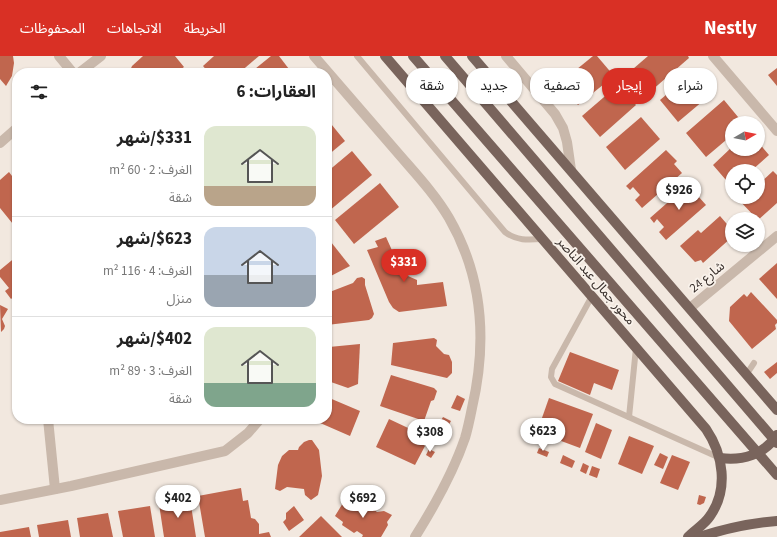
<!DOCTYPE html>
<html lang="ar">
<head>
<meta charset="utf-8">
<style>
  body { margin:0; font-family:"Source Sans 3","Noto Sans Arabic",sans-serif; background:#f6f6f6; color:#222; direction:rtl; height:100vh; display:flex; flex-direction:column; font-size:15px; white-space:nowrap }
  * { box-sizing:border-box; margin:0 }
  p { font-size:13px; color:#767676 }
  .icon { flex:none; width:22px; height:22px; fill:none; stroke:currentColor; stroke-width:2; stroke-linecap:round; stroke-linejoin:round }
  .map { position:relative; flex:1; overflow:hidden; direction:ltr }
  .details { position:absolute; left:12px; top:12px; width:320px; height:356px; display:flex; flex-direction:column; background:#fff; border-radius:16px; box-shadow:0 1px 3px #0004; direction:rtl }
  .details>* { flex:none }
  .banner { position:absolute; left:344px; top:12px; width:373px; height:36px; direction:rtl; display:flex; gap:8px }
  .needle { width:26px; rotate:80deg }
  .controls { position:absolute; left:725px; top:60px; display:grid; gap:8px }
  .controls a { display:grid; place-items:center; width:40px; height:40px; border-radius:50%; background:#fff; box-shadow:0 1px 3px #0004; font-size:20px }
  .price { position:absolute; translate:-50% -34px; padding:0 9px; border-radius:14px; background:#fff; color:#222; font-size:13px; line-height:26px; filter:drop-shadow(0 1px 2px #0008) }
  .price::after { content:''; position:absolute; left:50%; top:24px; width:12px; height:9px; margin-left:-6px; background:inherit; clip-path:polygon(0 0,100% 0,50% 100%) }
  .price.active { background:#d93025; color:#fff }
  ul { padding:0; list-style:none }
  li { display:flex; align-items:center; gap:12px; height:100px; padding:0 16px }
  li+li { border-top:1px solid #e0e0e0 }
  li span { display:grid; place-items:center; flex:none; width:112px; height:80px; border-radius:12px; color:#555 }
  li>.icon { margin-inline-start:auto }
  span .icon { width:48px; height:48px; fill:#fffc; stroke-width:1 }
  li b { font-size:17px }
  h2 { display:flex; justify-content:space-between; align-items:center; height:48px; padding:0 16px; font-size:17px }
  .tag { padding:0 14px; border-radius:16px; background:#fff; box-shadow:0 1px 3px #0004; font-size:14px; line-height:36px }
  .tag.active { background:#d93025; color:#fff }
  header { display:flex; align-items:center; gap:24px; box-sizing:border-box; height:56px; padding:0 20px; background:#d93025; color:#fff }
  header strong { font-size:19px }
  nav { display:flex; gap:22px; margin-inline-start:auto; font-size:14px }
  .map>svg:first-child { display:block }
  .building { fill:#c0664e }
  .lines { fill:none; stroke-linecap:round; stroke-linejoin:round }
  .lane { stroke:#c9b8ab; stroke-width:6 }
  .street { stroke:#c9b8ab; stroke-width:10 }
  .primary { stroke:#79645c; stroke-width:10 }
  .labels { text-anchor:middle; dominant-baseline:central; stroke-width:3.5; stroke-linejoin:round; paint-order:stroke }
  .street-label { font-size:13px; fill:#372e2a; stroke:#f9f2eb }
</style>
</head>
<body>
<header>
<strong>Nestly</strong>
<nav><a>الخريطة</a><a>الاتجاهات</a><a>المحفوظات</a></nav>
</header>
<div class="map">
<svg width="777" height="481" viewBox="0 0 777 481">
  <rect width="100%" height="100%" fill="#f2e8df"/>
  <!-- building -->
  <g class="building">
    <polygon points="0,0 13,0 14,7 12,20 6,30 0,23"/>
    <polygon points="143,0 175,0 184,11 176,17 129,17 132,10"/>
    <polygon points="214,0 259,0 239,17 209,17 203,10"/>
    <polygon points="271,0 279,0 292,17 250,17"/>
    <polygon points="593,0 597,0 614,20 578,49 560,27"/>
    <polygon points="648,0 688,0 689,2 651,35 633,13"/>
    <polygon points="698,12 716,34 678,66 660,44"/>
    <polygon points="777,12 777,30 768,19"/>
    <polygon points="618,29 636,49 600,81 582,60"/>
    <polygon points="724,44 743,67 732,67 732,79 706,101 686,77"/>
    <polygon points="641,61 660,83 625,114 606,91"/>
    <polygon points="327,63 345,85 327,100"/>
    <polygon points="758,86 769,99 751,115 732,115 732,131 713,109 732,91 732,93 758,93"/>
    <polygon points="666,94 677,105 674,108 682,117 642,152 635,144 640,139 633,131 630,134 626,130"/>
    <polygon points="352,95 372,119 329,155 327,153 327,116"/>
    <polygon points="773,115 777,119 777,147 758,164 737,142 758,141 758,129"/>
    <polygon points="9,116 12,120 17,116 17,173 0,152 0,124"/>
    <polygon points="691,126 701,138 698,140 706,149 666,184 659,176 664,171 657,163 654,167 650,162"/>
    <polygon points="380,127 399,151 354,188 335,164"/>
    <polygon points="720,160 732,174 732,181 703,207 701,204 695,206 680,190 698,174 701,177"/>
    <polygon points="327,181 350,210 327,222"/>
    <polygon points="386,181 404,221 408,220 417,224 417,229 443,226 447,250 399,256 393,252 389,246 367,194 378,191 375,185"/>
    <polygon points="17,200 17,238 11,243 5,235 9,232 0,221 0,214"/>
    <polygon points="777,207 777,243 759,223"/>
    <polygon points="362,221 365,223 365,229 374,258 372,262 369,264 327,269 327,237 353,227 357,222"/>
    <polygon points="751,236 777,264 777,267 775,269 776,273 752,293 729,265 730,251 744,238 747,241"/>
    <polygon points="0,249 8,253 2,263 5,270 4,273 1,276"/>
    <polygon points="434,282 437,284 436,290 444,298 449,299 452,306 452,317 447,322 391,309 393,287"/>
    <polygon points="360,288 358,328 348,332 328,325 327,308 329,291"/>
    <polygon points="570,296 619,314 612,334 594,327 590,339 558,325"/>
    <polygon points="777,306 777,317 770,323 764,316"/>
    <polygon points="391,319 434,332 437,335 434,344 431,345 424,365 380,350"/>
    <polygon points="457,339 465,343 460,355 451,352"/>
    <polygon points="327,341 360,355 350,380 311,363 327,363"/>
    <polygon points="549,342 593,358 580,392 537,376"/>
    <polygon points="443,361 451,365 444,377 436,373"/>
    <polygon points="389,363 423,379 419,386 425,390 415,409 376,391"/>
    <polygon points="596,367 612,374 601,403 585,396"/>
    <polygon points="629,380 654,390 642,418 618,408"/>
    <polygon points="309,384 312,384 319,394 322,420 318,439 311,444 305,439 304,433 287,431 280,435 275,433 278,409 282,400 289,394 298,394 299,391 304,386"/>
    <polygon points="539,392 549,396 547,401 537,397"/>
    <polygon points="429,393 435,396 431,402 426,399"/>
    <polygon points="660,397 668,401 663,413 654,409"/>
    <polygon points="563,399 575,405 572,412 560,407"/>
    <polygon points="672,399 690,406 678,434 660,427"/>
    <polygon points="583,407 589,410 586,418 580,415"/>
    <polygon points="592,410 600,413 597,422 589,419"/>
    <polygon points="241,432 243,445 248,444 251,462 255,463 259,468 259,478 269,476 271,481 205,481 198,440"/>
    <polygon points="699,439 706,441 704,447 700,449 697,448"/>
    <polygon points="346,442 364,453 368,449 377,456 384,455 392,459 387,466 388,469 381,481 362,481 363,479 357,475 354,477 342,469 343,466 335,460"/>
    <polygon points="190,443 196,481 164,481 159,448"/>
    <polygon points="150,450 155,481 123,481 118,455"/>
    <polygon points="294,450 304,464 289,475 283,466 286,463 286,457"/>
    <polygon points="108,457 113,481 80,481 77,462"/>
    <polygon points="321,460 342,481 299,481"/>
    <polygon points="68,464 71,481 39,481 37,469"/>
    <polygon points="29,471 31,481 0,481 0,476"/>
  </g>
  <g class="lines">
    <!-- lane -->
    <g class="lane">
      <path d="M357,0L505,176C517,185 528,184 543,183"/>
      <polyline points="592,240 552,313 551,321 555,328 720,402"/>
      <polyline points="746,319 754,307"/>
      <polyline points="629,361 636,292"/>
    </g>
    <!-- street -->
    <g class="street">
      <polyline points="59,0 73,17"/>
      <path d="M314,0C342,32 369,64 397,96C415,117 435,138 449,162C483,221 487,287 472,352C470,362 468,372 465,382C453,417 435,449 415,481"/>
      <polyline points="506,0 555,58 563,72 567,86 571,114"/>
      <polyline points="713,0 777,75"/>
      <polyline points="79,17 101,0"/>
      <polyline points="0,87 17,72"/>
      <polyline points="690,252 777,180"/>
      <polyline points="48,363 55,433"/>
      <polyline points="0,444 71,430 225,395 248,377 260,363"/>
    </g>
    <!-- primary -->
    <g class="primary">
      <path d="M385,0L706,373C723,398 729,433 710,460C705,468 695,474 688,481"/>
      <polyline points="413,0 777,419"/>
      <polyline points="445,0 777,387"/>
      <polyline points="472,0 777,354"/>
      <path d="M720,402C742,405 764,399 777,379"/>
      <path d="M699,481C724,473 750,467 777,465"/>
    </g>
  </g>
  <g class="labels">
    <!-- street labels -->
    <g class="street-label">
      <text transform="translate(707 221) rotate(-39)">شارع 24</text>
      <text transform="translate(596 225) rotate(49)">محور جمال عبد الناصر</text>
    </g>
  </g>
</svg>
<div class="controls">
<a><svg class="needle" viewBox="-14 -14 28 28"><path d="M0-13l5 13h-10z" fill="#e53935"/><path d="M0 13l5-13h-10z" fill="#767676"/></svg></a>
<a><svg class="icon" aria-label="locate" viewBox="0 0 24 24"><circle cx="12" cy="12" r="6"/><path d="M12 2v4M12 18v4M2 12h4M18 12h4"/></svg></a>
<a><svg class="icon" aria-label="layers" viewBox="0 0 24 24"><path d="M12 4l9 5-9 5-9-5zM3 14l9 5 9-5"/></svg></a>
</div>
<b class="price" style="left:679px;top:155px">$926</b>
<b class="price active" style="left:404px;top:227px">$331</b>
<b class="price" style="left:543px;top:396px">$623</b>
<b class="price" style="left:430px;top:397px">$308</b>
<b class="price" style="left:178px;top:463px">$402</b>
<b class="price" style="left:363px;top:463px">$692</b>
<div class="banner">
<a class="tag">شراء</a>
<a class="tag active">إيجار</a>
<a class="tag">تصفية</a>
<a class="tag">جديد</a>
<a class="tag">شقة</a>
</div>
<section class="details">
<h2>العقارات: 6<svg class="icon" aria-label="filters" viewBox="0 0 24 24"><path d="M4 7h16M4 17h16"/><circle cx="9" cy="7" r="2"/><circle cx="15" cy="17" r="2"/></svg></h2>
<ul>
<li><span style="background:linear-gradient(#dfe7d0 75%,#b9a48a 0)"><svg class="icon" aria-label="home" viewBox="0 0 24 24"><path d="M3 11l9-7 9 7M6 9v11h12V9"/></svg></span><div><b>$331/شهر</b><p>الغرف: 2 · 60 m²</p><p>شقة</p></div></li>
<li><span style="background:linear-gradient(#c9d6e8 60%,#9aa5b1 0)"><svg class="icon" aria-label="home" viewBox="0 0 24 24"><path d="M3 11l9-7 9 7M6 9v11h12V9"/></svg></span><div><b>$623/شهر</b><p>الغرف: 4 · 116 m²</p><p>منزل</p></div></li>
<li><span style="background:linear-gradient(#dfe7d0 70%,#7fa58c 0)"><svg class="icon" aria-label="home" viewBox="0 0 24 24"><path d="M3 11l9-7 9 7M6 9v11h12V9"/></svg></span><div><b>$402/شهر</b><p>الغرف: 3 · 89 m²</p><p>شقة</p></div></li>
</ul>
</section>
</div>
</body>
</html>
